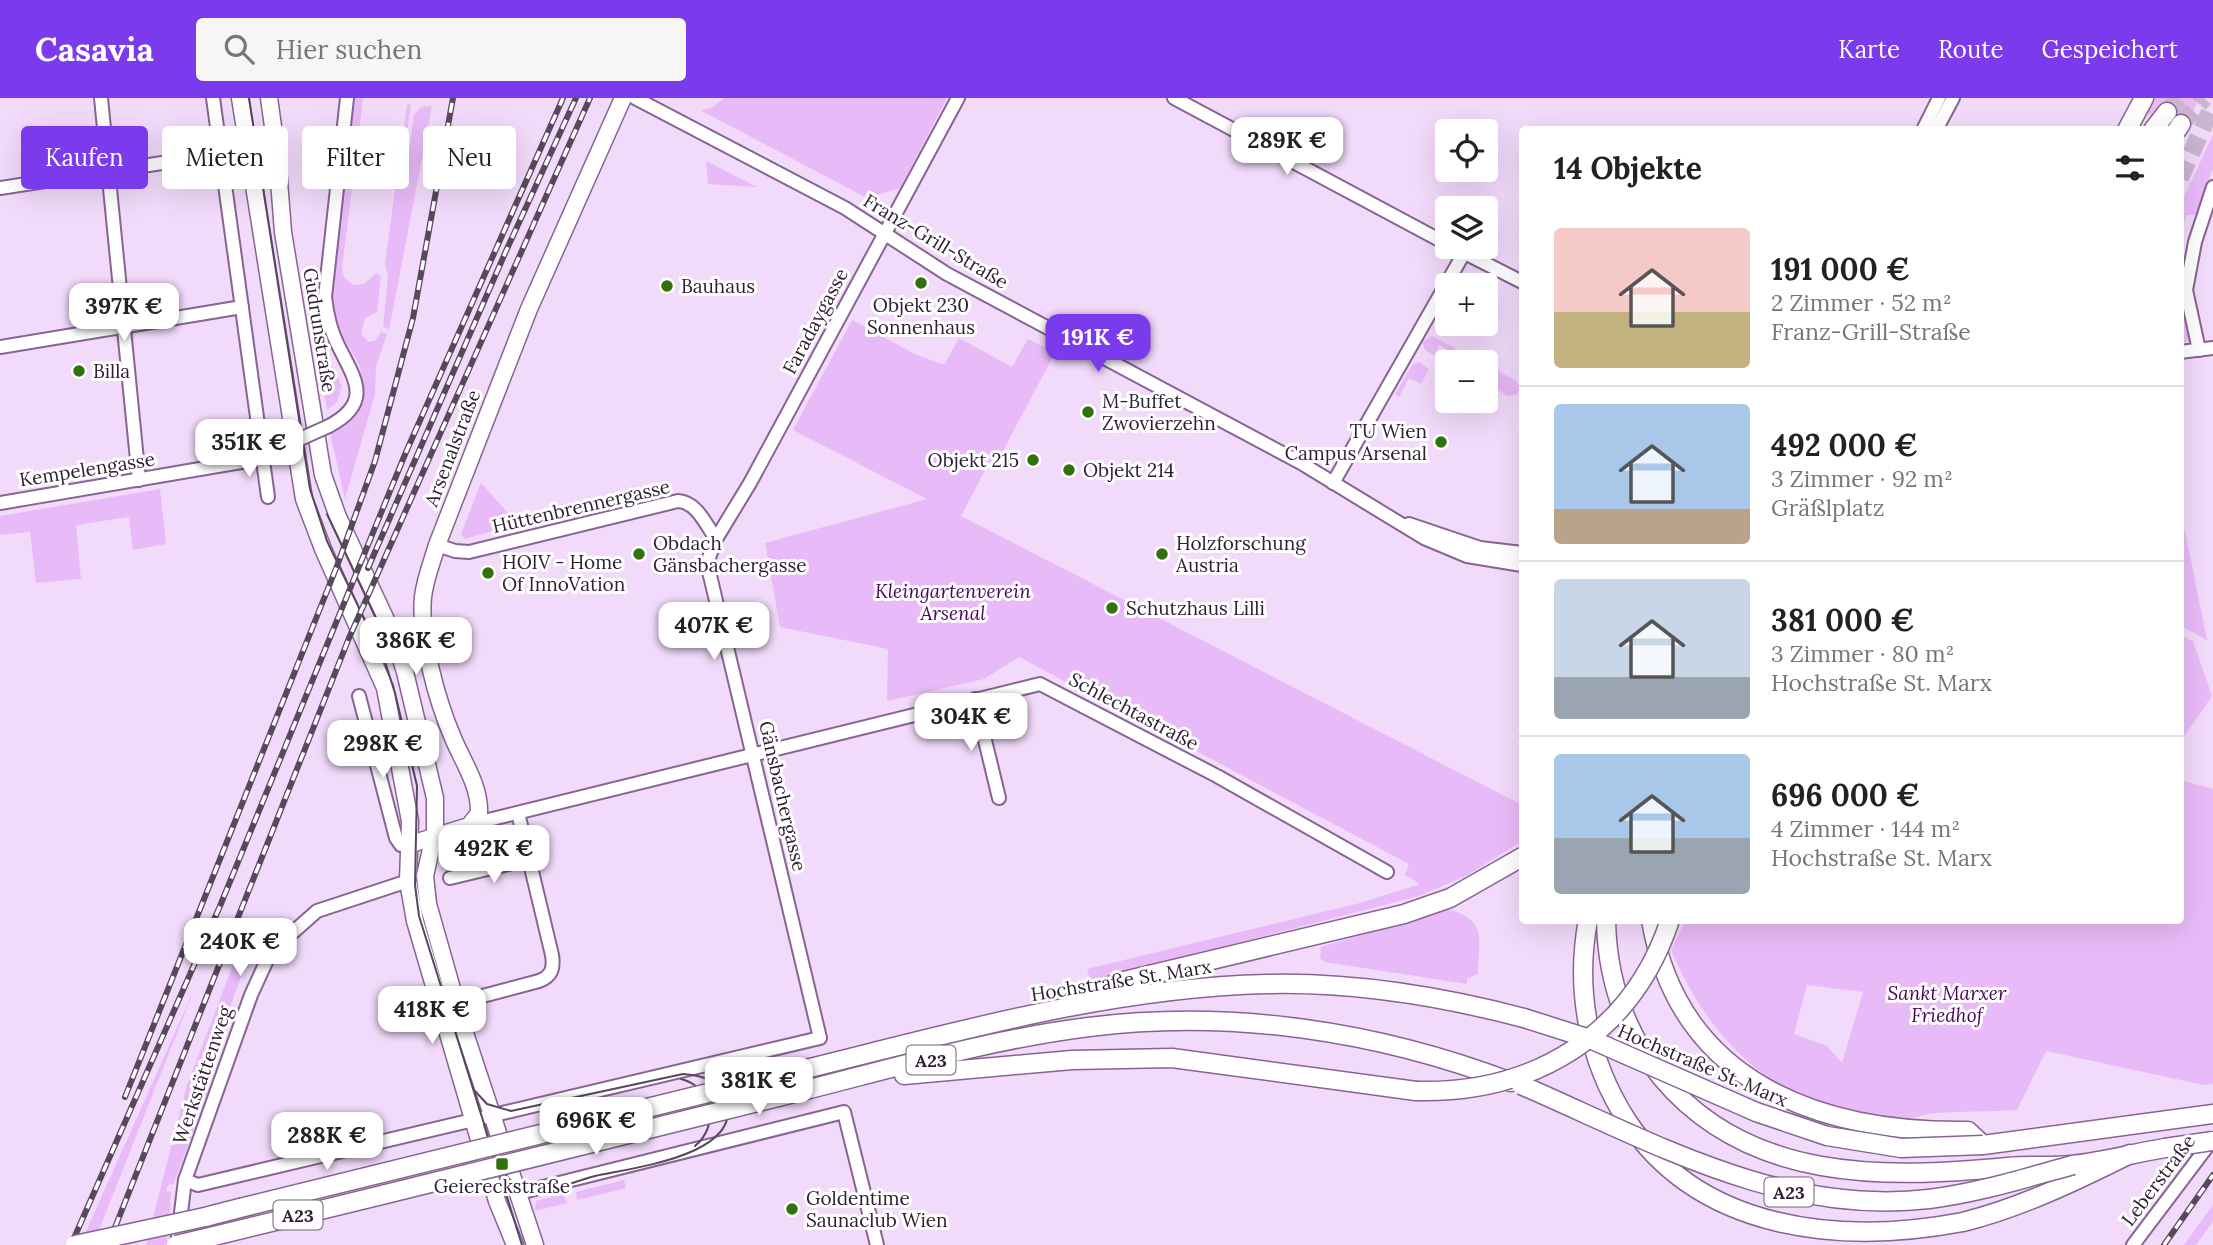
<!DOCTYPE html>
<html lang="de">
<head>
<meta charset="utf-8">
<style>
  body { margin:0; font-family:Lora,serif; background:#f6f6f6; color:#222; height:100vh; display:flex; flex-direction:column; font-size:26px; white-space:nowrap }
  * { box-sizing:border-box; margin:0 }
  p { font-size:23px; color:#767676 }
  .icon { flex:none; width:38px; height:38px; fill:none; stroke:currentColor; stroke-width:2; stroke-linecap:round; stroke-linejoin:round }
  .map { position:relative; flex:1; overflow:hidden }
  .details { position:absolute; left:1519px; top:28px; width:665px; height:798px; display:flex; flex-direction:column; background:#fff; border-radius:7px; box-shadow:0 7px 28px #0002 }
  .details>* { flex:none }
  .banner { position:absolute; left:21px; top:28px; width:665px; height:63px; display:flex; gap:14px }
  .fabs { position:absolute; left:1435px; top:21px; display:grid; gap:14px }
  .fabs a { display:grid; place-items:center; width:63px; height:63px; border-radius:7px; background:#fff; box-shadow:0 7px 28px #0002; font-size:35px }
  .price { position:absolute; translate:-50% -60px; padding:0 16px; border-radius:14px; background:#fff; color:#222; font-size:23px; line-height:46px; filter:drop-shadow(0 2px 4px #0008) }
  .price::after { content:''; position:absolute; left:50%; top:42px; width:21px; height:16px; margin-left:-10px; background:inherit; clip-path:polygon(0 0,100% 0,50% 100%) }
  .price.on { background:#7c3aed; color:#fff }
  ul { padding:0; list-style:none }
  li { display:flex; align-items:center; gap:21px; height:175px; padding:0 35px }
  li+li { border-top:2px solid #e0e0e0 }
  li span { display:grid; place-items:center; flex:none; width:196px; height:140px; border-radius:7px; color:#555 }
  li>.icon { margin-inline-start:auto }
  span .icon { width:84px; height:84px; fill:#fffc; stroke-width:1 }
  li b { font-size:30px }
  h2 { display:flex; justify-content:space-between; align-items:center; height:84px; padding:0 35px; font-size:30px }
  .chip { padding:0 24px; border-radius:7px; background:#fff; box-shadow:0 7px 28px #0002; font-size:24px; line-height:63px }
  .chip.on { background:#7c3aed; color:#fff }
  header { display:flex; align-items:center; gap:42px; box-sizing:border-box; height:98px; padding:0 35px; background:#7c3aed; color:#fff }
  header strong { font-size:33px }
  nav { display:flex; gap:38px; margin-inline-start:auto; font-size:24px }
  .search { width:490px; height:63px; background:#f6f6f6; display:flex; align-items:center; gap:18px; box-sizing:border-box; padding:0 24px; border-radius:7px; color:#767676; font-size:26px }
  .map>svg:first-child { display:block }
  .green { fill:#e9baf8; fill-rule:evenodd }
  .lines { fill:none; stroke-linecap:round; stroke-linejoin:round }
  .highway-tunnel { stroke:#cbb4d2; stroke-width:18; stroke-dasharray:18 9; stroke-linecap:butt }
  .minor-casing { stroke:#876493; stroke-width:16 }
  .major-casing { stroke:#876493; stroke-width:19 }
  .highway-casing { stroke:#876493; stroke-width:21 }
  .minor { stroke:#fff; stroke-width:12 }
  .major { stroke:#fff; stroke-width:16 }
  .highway { stroke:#fff; stroke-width:18 }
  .tram { stroke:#58475d; stroke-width:2 }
  .rail-casing { stroke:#58475d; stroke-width:6 }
  .rail { stroke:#fff; stroke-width:3.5; stroke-dasharray:10; stroke-linecap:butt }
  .minor-bridge-casing { stroke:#876493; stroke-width:16; stroke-linecap:butt }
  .highway-bridge-casing { stroke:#876493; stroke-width:21; stroke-linecap:butt }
  .minor-bridge { stroke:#fff; stroke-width:12 }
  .highway-bridge { stroke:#fff; stroke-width:18 }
  .poi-dot { fill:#31720c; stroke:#fff; stroke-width:2.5 }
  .labels { text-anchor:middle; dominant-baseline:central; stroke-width:6; stroke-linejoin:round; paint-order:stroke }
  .shield { fill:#fff; stroke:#6c626f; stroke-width:2 }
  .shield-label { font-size:18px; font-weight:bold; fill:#2d1e31 }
  .street-label { font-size:19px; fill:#2d1e31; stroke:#fff }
  .poi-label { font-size:19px; fill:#2d1e31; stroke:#fff; text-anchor:start }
  .park-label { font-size:19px; font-style:italic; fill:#48045a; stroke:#fff }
</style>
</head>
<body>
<header>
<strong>Casavia</strong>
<div class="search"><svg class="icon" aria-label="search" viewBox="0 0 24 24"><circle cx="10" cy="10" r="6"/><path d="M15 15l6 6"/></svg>Hier suchen</div>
<nav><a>Karte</a><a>Route</a><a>Gespeichert</a></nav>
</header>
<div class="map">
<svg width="2213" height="1147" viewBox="0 0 2213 1147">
  <rect width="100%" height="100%" fill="#f2dafa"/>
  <!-- green -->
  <g class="green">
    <polygon points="354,0 363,0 342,171 344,179 353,187 364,186 376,175 381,178 377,214 365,220 361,236 369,244 376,242 381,234 387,236 376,268 375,296 345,401 330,335 344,327 358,313 364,290 359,267 339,231 331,196"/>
    <polygon points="725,0 947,0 900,90 867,100 700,12 711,10"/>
    <polygon points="2154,0 2198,0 2188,29 2161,7 2151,18 2146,14"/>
    <polygon points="407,6 411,7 402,67 407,68 414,17 421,9 432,8 389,232 383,228 388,178 385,165"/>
    <polygon points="2213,37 2213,71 2195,117 2186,117 2181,140 2181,105"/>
    <polygon points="706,63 757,89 708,86"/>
    <polygon points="2182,213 2190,241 2181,247 2181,214"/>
    <polygon points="852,222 915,256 944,267 959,240 1012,269 1028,241 1055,255 996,366 990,363 961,418 1522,707 1522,743 1468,777 1419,798 1091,883 1087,871 1360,805 1420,786 1405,777 1409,766 1019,559 984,581 887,603 888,551 780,529 765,445 927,401 793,332"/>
    <polygon points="1432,238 1455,250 1455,256 1439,247 1434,257 1425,252 1422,244"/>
    <polygon points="322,249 342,288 337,304 327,312 317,250"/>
    <polygon points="1420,264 1429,271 1421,286 1409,280 1399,299 1395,296 1413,266"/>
    <polygon points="1486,266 1516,283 1520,290 1517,296 1508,298 1486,285"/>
    <polygon points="481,385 518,426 465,441 461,436"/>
    <polygon points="160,391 166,446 133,452 129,419 76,427 81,481 36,485 30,434 0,437 0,418"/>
    <polygon points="2185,433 2207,542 2181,528 2181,434"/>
    <polygon points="2181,537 2193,543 2212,598 2181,643"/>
    <path d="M2181,682L2213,691V986L2204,987L2046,953L2017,1012C1990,1014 1964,1013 1937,1015C1923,1016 1909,1022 1895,1022C1783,1015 1713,950 1671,852L1685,823L2180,822ZM1807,887L1863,894L1842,965L1827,948L1794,936Z"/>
    <path d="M1447,811C1488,822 1479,840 1478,876L1467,881V886L1325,864L1320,860L1321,849Z"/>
    <polygon points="241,829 257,835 201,988 209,991 173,1087 169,1086 166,1092 171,1094 167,1147 146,1147 187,987 240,849 237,835"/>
    <polygon points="194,892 93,1147 80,1147"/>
    <polygon points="624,1082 626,1090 577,1102 576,1094"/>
    <polygon points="564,1096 567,1105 535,1113 536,1103"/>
    <polygon points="2213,1107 2213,1123 2196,1147 2184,1147"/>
  </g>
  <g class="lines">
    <!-- highway-tunnel -->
    <g class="highway-tunnel">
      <polyline points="2167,14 2179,0"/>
      <polyline points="2181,26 2204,0"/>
      <polyline points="2180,80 2213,7"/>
    </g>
    <defs>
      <g id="minor">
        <polyline points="101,0 139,382"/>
        <polyline points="213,0 268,399"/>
        <polyline points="635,0 845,110 947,176 1301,365 1424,440 1467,458 1522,467"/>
        <polyline points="1174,0 1447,146"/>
        <polyline points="1923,32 1939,0"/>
        <polyline points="1936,32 1953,0"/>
        <polyline points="0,90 220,56"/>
        <polyline points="1453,149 1522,184"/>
        <polyline points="0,249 242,209"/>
        <polyline points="2199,252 2186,192 2195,144 2213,89"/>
        <polyline points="2180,254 2213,250"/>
        <path d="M329,328C374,304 354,280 338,247C330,232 327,216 325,199L347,0"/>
        <polyline points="1333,385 1464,155"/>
        <polyline points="0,405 247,363 280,350"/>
        <polyline points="1409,426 1480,450 1522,455"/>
        <path d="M437,447L455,453L469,454L678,403C697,404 706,427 716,441"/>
        <polyline points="359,598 396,740 401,747 411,746"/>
        <polyline points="975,601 999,700"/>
        <polyline points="472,726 1040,586 1217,678 1387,774"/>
        <polyline points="450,780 529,761"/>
        <path d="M456,905L539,883C552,878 554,870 552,857L518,715"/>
        <polyline points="185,1082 198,1087 820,940 707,465 716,441 750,385 958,0"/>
        <polyline points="519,1095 844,1014 877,1147"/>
        <polyline points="177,1147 185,1082 251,897 267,862 291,836 317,813 408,783"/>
        <polyline points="2133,1147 2213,1041"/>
      </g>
      <g id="major">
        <polyline points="240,0 304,401 323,451 385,590 410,723 408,783 415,823 497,1103 515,1147"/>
        <polyline points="269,0 277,57 283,134 323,377 338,419 394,539 405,574 435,700 435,733 425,778 428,806 462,926 535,1147"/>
        <path d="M411,746L469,728L479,715C480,688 463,664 453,640C437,603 419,538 423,499C425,481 432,464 437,447L529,211L623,0"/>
      </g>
      <g id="highway">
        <polyline points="2127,32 2144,0"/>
        <polyline points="2153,32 2167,14"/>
        <polyline points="2177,32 2181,26"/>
        <path d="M1588,822C1575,891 1588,962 1626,1021C1699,1134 1841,1147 1963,1124C2022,1109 2076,1083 2130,1056"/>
        <path d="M1606,822C1607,880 1625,934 1661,979C1748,1084 1884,1081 2008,1069C2029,1067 2050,1069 2071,1067C2102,1064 2134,1055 2165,1050"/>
        <path d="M1651,822C1679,986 1822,1035 1968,1033L1983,1047L2213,1016"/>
        <polyline points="1085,897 1124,883 1404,816 1450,800 1522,759"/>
        <polyline points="904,977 1072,962 1172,960 1416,993"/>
        <path d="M773,979C936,940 1099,890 1267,886C1354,884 1440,898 1524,920"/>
        <path d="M778,999C880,974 984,942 1089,929C1231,911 1377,933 1511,984"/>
        <polyline points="205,1119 240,1110"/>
        <polyline points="210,1139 386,1096"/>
      </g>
    </defs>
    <!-- minor casing -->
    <use href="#minor" class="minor-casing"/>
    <!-- major casing -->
    <use href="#major" class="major-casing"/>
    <!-- highway casing -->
    <use href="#highway" class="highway-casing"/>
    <!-- minor -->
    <use href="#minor" class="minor"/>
    <!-- major -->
    <use href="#major" class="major"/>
    <!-- highway -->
    <use href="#highway" class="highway"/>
    <!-- tram -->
    <g class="tram">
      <polyline points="249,0 310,391 327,443 385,564 395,595 417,688 415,787 419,818 522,1147"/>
      <polyline points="327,416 378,524"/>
      <path d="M681,981C713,989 720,1027 695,1048"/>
      <path d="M475,993L487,1006L511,1013L683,976C700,977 716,981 724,998C751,1057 630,1070 595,1078C575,1083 557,1092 537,1095L517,1090L505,1076"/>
    </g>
    <defs>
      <g id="rail">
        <polyline points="368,470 506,153 576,0"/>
        <polyline points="125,999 337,468 375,363 413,220 453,0"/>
        <polyline points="71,1147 220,808 406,354 563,0"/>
        <polyline points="108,1147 349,540 590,0"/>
        <polyline points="2164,1147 2213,1077"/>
      </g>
    </defs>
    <!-- rail casing -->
    <use href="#rail" class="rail-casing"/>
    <!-- rail -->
    <use href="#rail" class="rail"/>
    <defs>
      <polyline id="minor-bridge" points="280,350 329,328"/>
      <g id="highway-bridge">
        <polyline points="1524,920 1590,941 1756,1014 1827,1038 1901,1050 1983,1047"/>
        <path d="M1521,987C1653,1044 1780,1118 1929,1101C1978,1095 2025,1080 2073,1067"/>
        <path d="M1416,993C1534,996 1632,937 1670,822"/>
        <polyline points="2165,1050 2213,1043"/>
        <polyline points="386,1096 778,999"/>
        <polyline points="240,1110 773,979"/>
        <polyline points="75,1147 205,1119"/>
        <polyline points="176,1147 210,1139"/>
      </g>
    </defs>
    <!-- minor-bridge casing -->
    <use href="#minor-bridge" class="minor-bridge-casing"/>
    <!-- highway-bridge casing -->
    <use href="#highway-bridge" class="highway-bridge-casing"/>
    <!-- minor-bridge -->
    <use href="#minor-bridge" class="minor-bridge"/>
    <!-- highway-bridge -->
    <use href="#highway-bridge" class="highway-bridge"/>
  </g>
  <!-- markers -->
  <g class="poi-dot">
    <circle cx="921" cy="185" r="7"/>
    <circle cx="667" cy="188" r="7"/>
    <circle cx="79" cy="273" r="7"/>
    <circle cx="1088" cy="314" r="7"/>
    <circle cx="1441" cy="344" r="7"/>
    <circle cx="1033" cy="362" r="7"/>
    <circle cx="1069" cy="372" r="7"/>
    <circle cx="639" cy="456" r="7"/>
    <circle cx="1162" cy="456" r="7"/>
    <circle cx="488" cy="475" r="7"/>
    <circle cx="1112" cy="510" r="7"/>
    <rect x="495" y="1059" width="14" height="14" rx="3.5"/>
    <circle cx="792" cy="1111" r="7"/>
  </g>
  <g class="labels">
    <!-- shield labels -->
    <g class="shield">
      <rect x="906.5" y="947.5" width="49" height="29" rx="5"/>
      <rect x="1764.5" y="1079.5" width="49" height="29" rx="5"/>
      <rect x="273.5" y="1102.5" width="49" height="29" rx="5"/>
    </g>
    <g class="shield-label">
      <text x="931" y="962">A23</text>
      <text x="1789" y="1094">A23</text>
      <text x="298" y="1117">A23</text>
    </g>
    <!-- street labels -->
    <g class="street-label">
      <text transform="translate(936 143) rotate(31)">Franz-Grill-Straße</text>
      <text transform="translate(815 223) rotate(-62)">Faradaygasse</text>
      <text transform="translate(320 232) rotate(81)">Gudrunstraße</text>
      <text transform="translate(452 350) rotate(-69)">Arsenalstraße</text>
      <text transform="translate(87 371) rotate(-9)">Kempelengasse</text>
      <text transform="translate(581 408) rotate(-13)">Hüttenbrennergasse</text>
      <text transform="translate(1134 613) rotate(28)">Schlechtastraße</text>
      <text transform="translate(783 698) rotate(77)">Gänsbachergasse</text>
      <text transform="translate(1121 882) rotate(-9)">Hochstraße St. Marx</text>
      <text transform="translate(1703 967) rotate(23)">Hochstraße St. Marx</text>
      <text transform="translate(202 977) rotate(-71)">Werkstättenweg</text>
      <text transform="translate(2158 1082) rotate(-53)">Leberstraße</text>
    </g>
    <!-- poi labels -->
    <g class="poi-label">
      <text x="681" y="188">Bauhaus</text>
      <text x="921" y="207" text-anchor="middle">Objekt 230<tspan x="921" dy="22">Sonnenhaus</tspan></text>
      <text x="93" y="273">Billa</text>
      <text x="1102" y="303">M-Buffet<tspan x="1102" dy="22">Zwovierzehn</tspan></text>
      <text x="1427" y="333" text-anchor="end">TU Wien<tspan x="1427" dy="22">Campus Arsenal</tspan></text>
      <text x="1019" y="362" text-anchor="end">Objekt 215</text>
      <text x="1083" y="372">Objekt 214</text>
      <text x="653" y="445">Obdach<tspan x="653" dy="22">Gänsbachergasse</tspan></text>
      <text x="1176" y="445">Holzforschung<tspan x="1176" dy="22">Austria</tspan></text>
      <text x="502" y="464">HOIV - Home<tspan x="502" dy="22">Of InnoVation</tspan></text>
      <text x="1126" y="510">Schutzhaus Lilli</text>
      <text x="502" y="1088" text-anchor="middle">Geiereckstraße</text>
      <text x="806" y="1100">Goldentime<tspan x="806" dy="22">Saunaclub Wien</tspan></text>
    </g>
    <!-- park labels -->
    <g class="park-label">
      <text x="953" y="493">Kleingartenverein<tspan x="953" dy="22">Arsenal</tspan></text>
      <text x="1947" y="895">Sankt Marxer<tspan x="1947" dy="22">Friedhof</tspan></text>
    </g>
  </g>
</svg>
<div class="fabs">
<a><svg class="icon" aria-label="locate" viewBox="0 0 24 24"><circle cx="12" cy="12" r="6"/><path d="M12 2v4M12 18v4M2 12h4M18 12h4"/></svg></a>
<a><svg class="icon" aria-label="layers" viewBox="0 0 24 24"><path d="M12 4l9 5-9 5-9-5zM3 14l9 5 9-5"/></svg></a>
<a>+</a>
<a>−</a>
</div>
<b class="price" style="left:1287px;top:79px">289K €</b>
<b class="price" style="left:124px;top:245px">397K €</b>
<b class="price on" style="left:1098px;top:276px">191K €</b>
<b class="price" style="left:249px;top:381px">351K €</b>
<b class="price" style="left:714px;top:564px">407K €</b>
<b class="price" style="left:416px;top:579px">386K €</b>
<b class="price" style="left:971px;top:655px">304K €</b>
<b class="price" style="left:383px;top:682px">298K €</b>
<b class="price" style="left:494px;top:787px">492K €</b>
<b class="price" style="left:240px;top:880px">240K €</b>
<b class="price" style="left:432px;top:948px">418K €</b>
<b class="price" style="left:759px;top:1019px">381K €</b>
<b class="price" style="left:596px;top:1059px">696K €</b>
<b class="price" style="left:327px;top:1074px">288K €</b>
<div class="banner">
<a class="chip on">Kaufen</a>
<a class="chip">Mieten</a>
<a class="chip">Filter</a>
<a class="chip">Neu</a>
</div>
<section class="details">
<h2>14 Objekte<svg class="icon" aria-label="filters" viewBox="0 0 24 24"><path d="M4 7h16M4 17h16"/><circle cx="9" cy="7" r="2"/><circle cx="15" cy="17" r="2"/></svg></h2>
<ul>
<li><span style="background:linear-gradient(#f6c9c9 60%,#c2b280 0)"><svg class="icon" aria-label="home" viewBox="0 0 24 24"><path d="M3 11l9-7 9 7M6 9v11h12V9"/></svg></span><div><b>191 000 €</b><p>2 Zimmer · 52 m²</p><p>Franz-Grill-Straße</p></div></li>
<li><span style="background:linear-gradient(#a9c7e8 75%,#b9a48a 0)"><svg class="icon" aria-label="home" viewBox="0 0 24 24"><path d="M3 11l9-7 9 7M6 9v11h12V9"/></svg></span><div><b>492 000 €</b><p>3 Zimmer · 92 m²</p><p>Gräßlplatz</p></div></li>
<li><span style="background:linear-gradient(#c9d6e8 70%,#9aa5b1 0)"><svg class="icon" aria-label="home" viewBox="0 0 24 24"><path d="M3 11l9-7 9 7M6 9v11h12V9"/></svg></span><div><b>381 000 €</b><p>3 Zimmer · 80 m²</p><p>Hochstraße St. Marx</p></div></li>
<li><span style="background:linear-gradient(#a9c7e8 60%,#9aa5b1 0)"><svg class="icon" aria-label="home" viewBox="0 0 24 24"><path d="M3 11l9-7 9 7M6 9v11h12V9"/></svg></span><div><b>696 000 €</b><p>4 Zimmer · 144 m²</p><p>Hochstraße St. Marx</p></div></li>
</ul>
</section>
</div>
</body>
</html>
